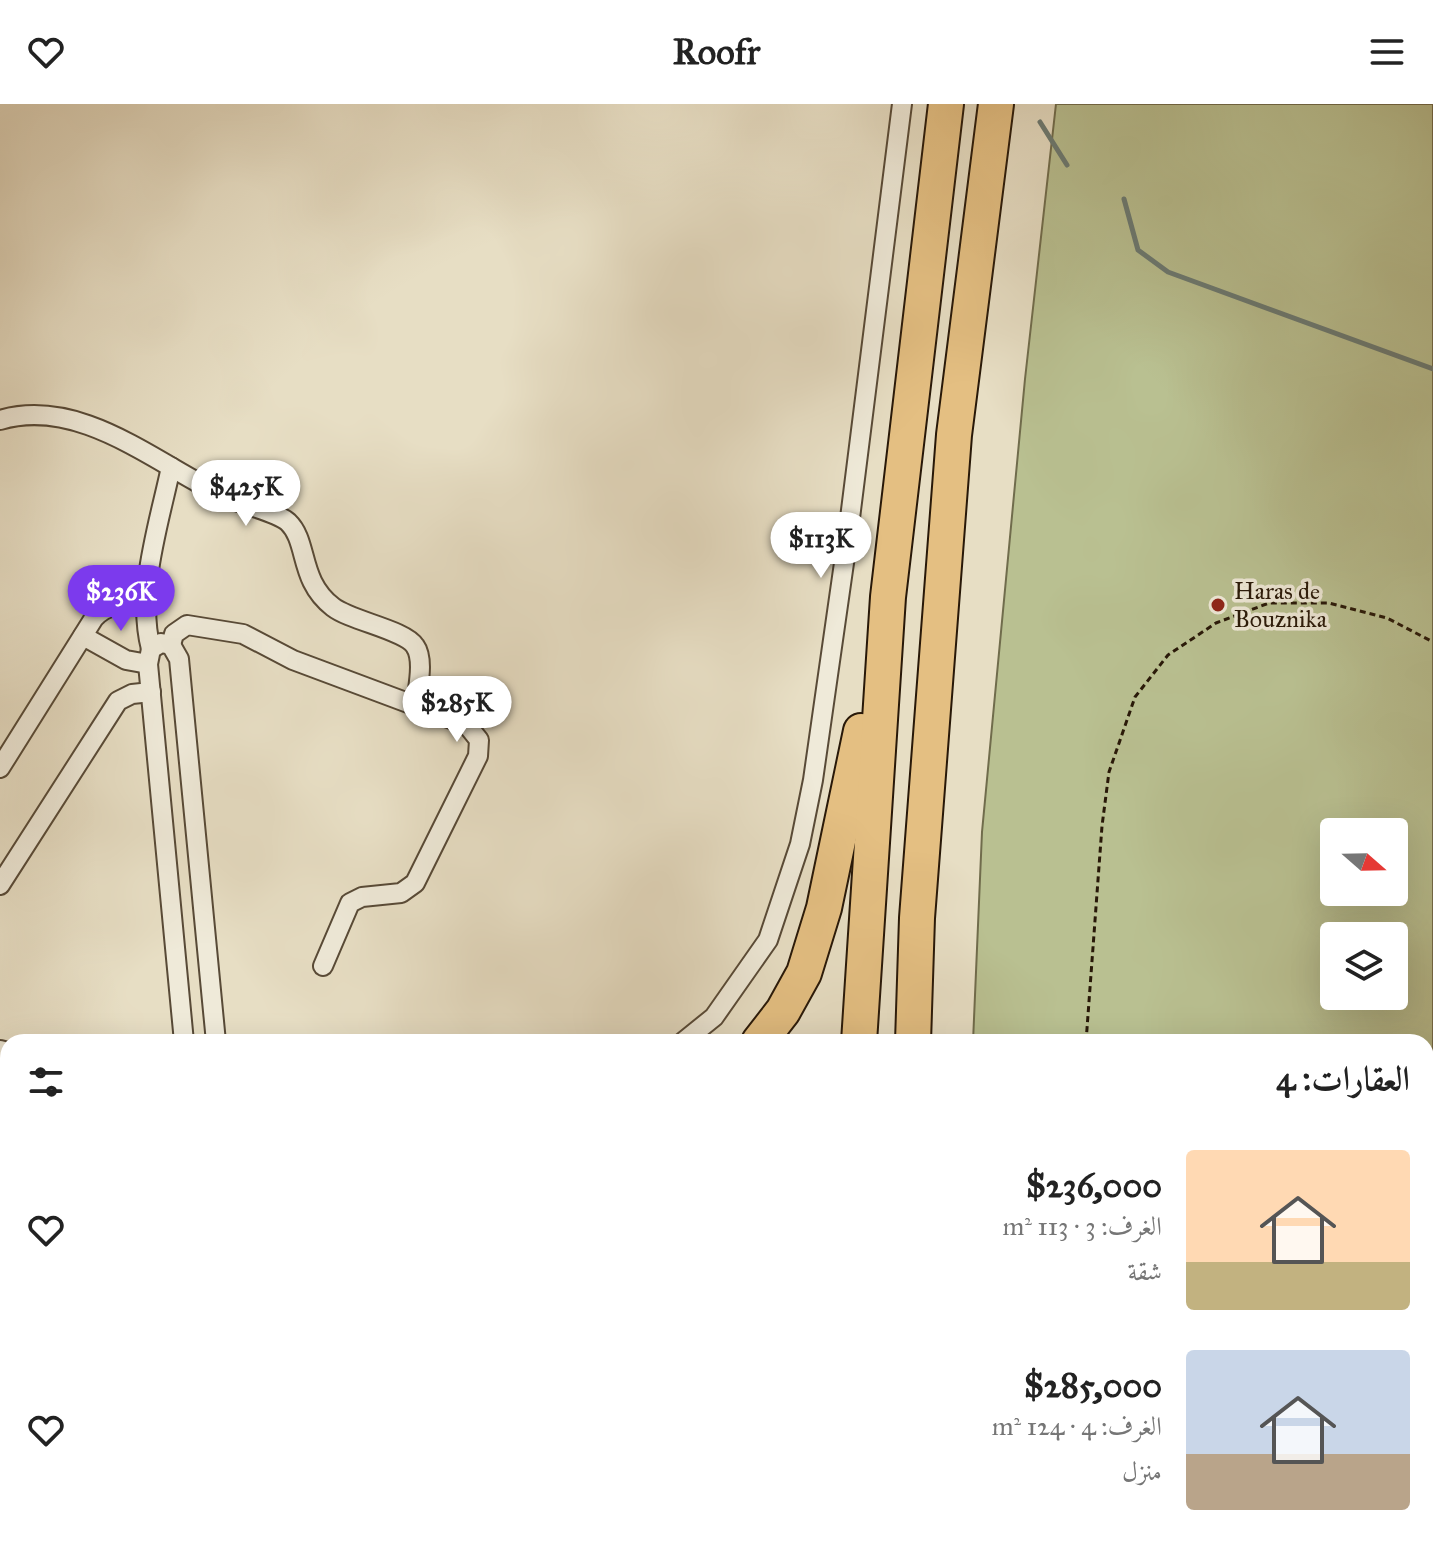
<!DOCTYPE html>
<html lang="ar">
<head>
<meta charset="utf-8">
<style>
  body { margin:0; font-family:"IM FELL Great Primer",Amiri,serif; background:#f2f2f2; color:#222; direction:rtl; height:100vh; display:flex; flex-direction:column; font-size:30px; white-space:nowrap }
  * { box-sizing:border-box; margin:0 }
  p { font-size:26px; color:#767676 }
  .icon { flex:none; width:44px; height:44px; fill:none; stroke:currentColor; stroke-width:2; stroke-linecap:round; stroke-linejoin:round }
  .map { position:relative; flex:1; overflow:hidden; direction:ltr }
  .panel { position:absolute; left:0px; top:930px; width:1434px; height:512px; display:flex; flex-direction:column; background:#fff; border-radius:24px 24px 0 0; box-shadow:0 8px 32px #0002; direction:rtl }
  .panel>* { flex:none }
  .needle { width:52px; rotate:110deg }
  .fabs { position:absolute; left:1320px; top:714px; display:grid; gap:16px }
  .fabs a { display:grid; place-items:center; width:88px; height:88px; border-radius:8px; background:#fff; box-shadow:0 8px 32px #0002; font-size:40px }
  .price { position:absolute; translate:-50% -68px; padding:0 18px; border-radius:28px; background:#fff; color:#222; font-size:26px; line-height:52px; filter:drop-shadow(0 2px 4px #0008) }
  .price::after { content:''; position:absolute; left:50%; top:48px; width:24px; height:18px; margin-left:-12px; background:inherit; clip-path:polygon(0 0,100% 0,50% 100%) }
  .price.selected { background:#7c3aed; color:#fff }
  ul { padding:0; list-style:none }
  li { display:flex; align-items:center; gap:24px; height:200px; padding:0 24px }
  li span { display:grid; place-items:center; flex:none; width:224px; height:160px; border-radius:8px; color:#555 }
  li>.icon { margin-inline-start:auto }
  span .icon { width:96px; height:96px; fill:#fffc; stroke-width:1 }
  li b { font-size:34px }
  h2 { display:flex; justify-content:space-between; align-items:center; height:96px; padding:0 24px; font-size:34px }
  header { display:flex; justify-content:space-between; align-items:center; height:104px; padding:0 24px; background:#fff; font-size:36px; font-weight:700 }
  .map>svg:first-child { display:block }
  .green { fill:#b9c091; stroke:#706c4c; stroke-width:2; fill-rule:evenodd }
  .lines { fill:none; stroke-linecap:round; stroke-linejoin:round }
  .stream { stroke:#6b7a73; stroke-width:5 }
  .building { fill:#d29a8a; stroke:#281808; stroke-width:2 }
  .service-casing { stroke:#584a37; stroke-width:13 }
  .minor-casing { stroke:#584a37; stroke-width:22 }
  .tertiary-casing { stroke:#584a37; stroke-width:26 }
  .motorway-casing { stroke:#281808; stroke-width:38 }
  .path { stroke:#281808; stroke-width:3; stroke-dasharray:6 4; stroke-linecap:butt }
  .service { stroke:#efead9; stroke-width:9 }
  .minor { stroke:#efead9; stroke-width:18 }
  .tertiary { stroke:#efead9; stroke-width:22 }
  .motorway { stroke:#e4bf82; stroke-width:34 }
  .poi-dot { fill:#8f2418; stroke:#efead9; stroke-width:3 }
  .labels { text-anchor:middle; dominant-baseline:central; stroke-width:7; stroke-linejoin:round; paint-order:stroke }
  .poi-label { font-size:24px; fill:#281808; stroke:#efead9; text-anchor:start }
</style>
</head>
<body>
<header><svg class="icon" aria-label="menu" viewBox="0 0 24 24"><path d="M4 6h16M4 12h16M4 18h16"/></svg>Roofr<svg class="icon" aria-label="heart" viewBox="0 0 24 24"><path d="M12 20l-8-8c-3-5 5-10 8-4 3-6 11-1 8 4z"/></svg></header>
<div class="map">
<svg width="1433" height="1442" viewBox="0 0 1433 1442">
  <rect width="100%" height="100%" fill="#e7dec4"/>
  <filter id="stains"><feTurbulence type="fractalNoise" baseFrequency=".0025" numOctaves="4"/><feColorMatrix values="0 0 0 0 .2 0 0 0 0 .09 0 0 0 0 .02 0 0 0 .5 -.17"/></filter>
  <radialGradient id="worn" r=".72"><stop offset=".6" stop-color="#630" stop-opacity="0"/><stop offset="1" stop-color="#630" stop-opacity=".3"/></radialGradient>
  <!-- green -->
  <path class="green" d="M1056,0H1433V1442H956L957,1434H1426V938H973L982,728L1025,275ZM1334,728H1394V788H1334ZM1334,832H1394V892H1334Z"/>
  <g class="lines">
    <!-- stream -->
    <g class="stream">
      <polyline points="1040,18 1067,61"/>
      <polyline points="1124,95 1138,146 1168,168 1433,265"/>
    </g>
  </g>
  <!-- building -->
  <g class="building">
    <polygon points="86,1434 130,1434 130,1441"/>
    <polygon points="151,1434 218,1434 219,1442 151,1442"/>
    <polygon points="271,1434 363,1434 367,1442 271,1442"/>
  </g>
  <g class="lines">
    <defs>
      <polyline id="service" points="994,1442 994,1434"/>
      <g id="minor">
        <path d="M0,316C81,292 157,361 226,393C242,401 275,407 288,418C309,438 298,476 333,503C351,517 405,526 415,542C425,556 417,586 416,602"/>
        <polyline points="83,532 126,556 148,560"/>
        <polyline points="171,541 174,530 187,521 243,530 293,556 467,621 479,636 478,652 415,779 401,789 362,793 350,799 323,862"/>
        <path d="M151,545C136,488 159,420 171,363"/>
        <path d="M0,664L94,514C109,498 124,501 145,503"/>
        <polyline points="0,781 118,597 132,590 151,588"/>
        <polyline points="184,938 148,560 151,545 161,539 171,541 179,555 216,938"/>
        <polyline points="683,938 714,913 768,836 800,740 813,676 847,438 902,0"/>
        <polyline points="0,946 8,948"/>
        <polyline points="0,1283 8,1285"/>
      </g>
      <g id="tertiary">
        <polyline points="0,1244 8,1246"/>
        <polyline points="646,1434 662,1442"/>
      </g>
      <g id="motorway">
        <polyline points="759,938 783,907 804,869 824,804 861,627"/>
        <polyline points="859,938 888,493 946,0"/>
        <polyline points="913,938 917,814 954,331 996,0"/>
        <polyline points="403,1434 407,1442"/>
        <polyline points="922,1434 922,1442"/>
        <polyline points="842,1442 842,1434"/>
      </g>
    </defs>
    <!-- service casing -->
    <use href="#service" class="service-casing"/>
    <!-- minor casing -->
    <use href="#minor" class="minor-casing"/>
    <!-- tertiary casing -->
    <use href="#tertiary" class="tertiary-casing"/>
    <!-- motorway casing -->
    <use href="#motorway" class="motorway-casing"/>
    <!-- path -->
    <g class="path">
      <polyline points="1086,938 1102,722 1109,668 1135,593 1168,551 1216,519 1269,499 1329,499 1387,514 1433,538"/>
      <polyline points="1254,938 1266,934 1281,938"/>
      <polyline points="1426,1224 1433,1228"/>
      <polyline points="1426,1415 1433,1410"/>
      <polyline points="1069,1434 1078,1442"/>
      <polyline points="1210,1434 1237,1442"/>
      <polyline points="1367,1442 1388,1434"/>
    </g>
    <!-- service -->
    <use href="#service" class="service"/>
    <!-- minor -->
    <use href="#minor" class="minor"/>
    <!-- tertiary -->
    <use href="#tertiary" class="tertiary"/>
    <!-- motorway -->
    <use href="#motorway" class="motorway"/>
  </g>
  <!-- markers -->
  <circle class="poi-dot" cx="1218" cy="501" r="8"/>
  <g class="labels">
    <!-- poi labels -->
    <g class="poi-label">
      <text x="1234" y="487">Haras de<tspan x="1234" dy="28">Bouznika</tspan></text>
    </g>
  </g>
  <rect width="100%" height="100%" filter="url(#stains)"/>
  <rect width="100%" height="100%" fill="url(#worn)"/>
</svg>
<div class="fabs">
<a><svg class="needle" viewBox="-14 -14 28 28"><path d="M0-13l5 13h-10z" fill="#e53935"/><path d="M0 13l5-13h-10z" fill="#767676"/></svg></a>
<a><svg class="icon" aria-label="layers" viewBox="0 0 24 24"><path d="M12 4l9 5-9 5-9-5zM3 14l9 5 9-5"/></svg></a>
</div>
<b class="price" style="left:246px;top:424px">$425K</b>
<b class="price" style="left:821px;top:476px">$113K</b>
<b class="price selected" style="left:121px;top:529px">$236K</b>
<b class="price" style="left:457px;top:640px">$285K</b>
<section class="panel">
<h2>العقارات: 4<svg class="icon" aria-label="filters" viewBox="0 0 24 24"><path d="M4 7h16M4 17h16"/><circle cx="9" cy="7" r="2"/><circle cx="15" cy="17" r="2"/></svg></h2>
<ul>
<li><span style="background:linear-gradient(#ffd9b3 70%,#c2b280 0)"><svg class="icon" aria-label="home" viewBox="0 0 24 24"><path d="M3 11l9-7 9 7M6 9v11h12V9"/></svg></span><div><b>$236,000</b><p>الغرف: 3 · 113 m²</p><p>شقة</p></div><svg class="icon" aria-label="heart" viewBox="0 0 24 24"><path d="M12 20l-8-8c-3-5 5-10 8-4 3-6 11-1 8 4z"/></svg></li>
<li><span style="background:linear-gradient(#c9d6e8 65%,#b9a48a 0)"><svg class="icon" aria-label="home" viewBox="0 0 24 24"><path d="M3 11l9-7 9 7M6 9v11h12V9"/></svg></span><div><b>$285,000</b><p>الغرف: 4 · 124 m²</p><p>منزل</p></div><svg class="icon" aria-label="heart" viewBox="0 0 24 24"><path d="M12 20l-8-8c-3-5 5-10 8-4 3-6 11-1 8 4z"/></svg></li>
</ul>
</section>
</div>
</body>
</html>
